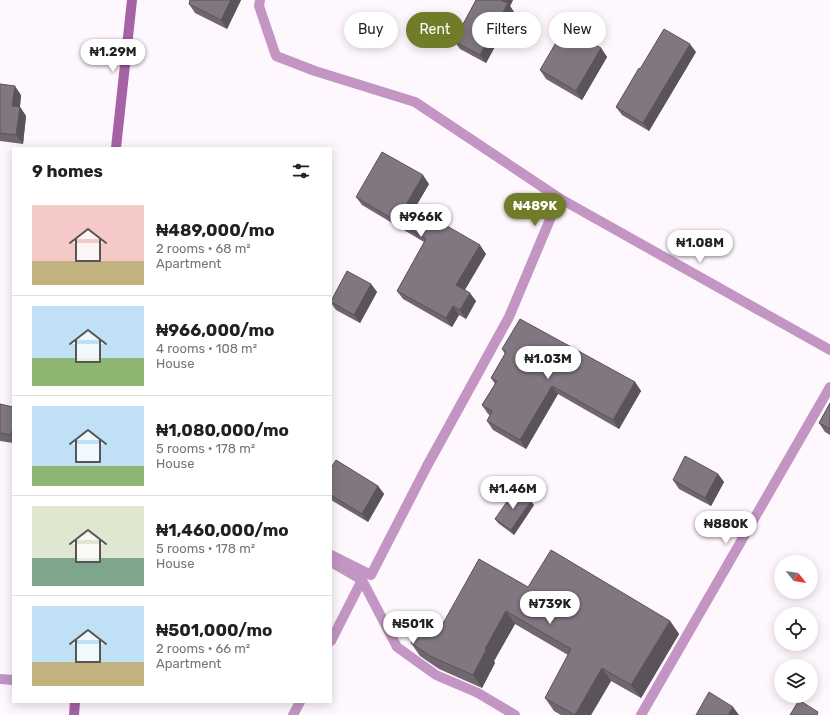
<!DOCTYPE html>
<html lang="en">
<head>
<meta charset="utf-8">
<style>
  body { margin:0; font-family:Rubik,sans-serif; background:#f6f6f6; color:#202124; height:100vh; display:flex; flex-direction:column; font-size:15px; white-space:nowrap }
  * { box-sizing:border-box; margin:0 }
  p { font-size:13px; color:#757577 }
  .icon { flex:none; width:22px; height:22px; fill:none; stroke:currentColor; stroke-width:2; stroke-linecap:round; stroke-linejoin:round }
  .map { position:relative; flex:1; overflow:hidden }
  .drawer { position:absolute; left:12px; top:147px; width:320px; height:556px; display:flex; flex-direction:column; background:#fff; border-radius:0px; box-shadow:0 2px 10px #0003 }
  .drawer>* { flex:none }
  .hud { position:absolute; left:344px; top:12px; width:380px; height:36px; display:flex; gap:8px }
  .needle { width:26px; rotate:120deg }
  .controls { position:absolute; left:774px; top:555px; display:grid; gap:8px }
  .controls a { display:grid; place-items:center; width:44px; height:44px; border-radius:50%; background:#fff; box-shadow:0 2px 10px #0003; font-size:20px }
  .price { position:absolute; translate:-50% -34px; padding:0 9px; border-radius:14px; background:#fff; color:#222; font-size:13px; line-height:26px; filter:drop-shadow(0 1px 2px #0008) }
  .price::after { content:''; position:absolute; left:50%; top:24px; width:12px; height:9px; margin-left:-6px; background:inherit; clip-path:polygon(0 0,100% 0,50% 100%) }
  .price.current { background:#717c28; color:#fff }
  ul { padding:0; list-style:none }
  li { display:flex; align-items:center; gap:12px; height:100px; padding:0 20px }
  li+li { border-top:1px solid #e0e0e0 }
  li span { display:grid; place-items:center; flex:none; width:112px; height:80px; border-radius:0px; color:#555 }
  li>.icon { margin-inline-start:auto }
  span .icon { width:48px; height:48px; fill:#fffc; stroke-width:1 }
  li b { font-size:17px }
  h2 { display:flex; justify-content:space-between; align-items:center; height:48px; padding:0 20px; font-size:17px }
  .tag { padding:0 14px; border-radius:18px; background:#fff; box-shadow:0 2px 10px #0003; font-size:14px; line-height:36px }
  .tag.current { background:#717c28; color:#fff }
  .map>svg:first-child { display:block }
  .lines { fill:none; stroke-linecap:round; stroke-linejoin:round }
  .street { stroke:#c295c2; stroke-width:10 }
  .secondary { stroke:#a563a6; stroke-width:10 }
  .wall { fill:#6f666f }
  .shaded-wall { fill:#5a535a }
  .building { fill:#817781; stroke:#5a535a }
</style>
</head>
<body>
<div class="map">
<svg width="830" height="715" viewBox="0 0 830 715">
  <rect width="100%" height="100%" fill="#fef7fe"/>
  <g class="lines">
    <!-- street -->
    <g class="street">
      <polyline points="260,0 259,6 276,56 315,71 415,102 559,198 509,317 427,466 371,575 331,555"/>
      <polyline points="559,198 830,350"/>
      <polyline points="331,562 362,580 397,647 436,675 478,693 515,715"/>
      <polyline points="331,641 362,580"/>
      <polyline points="0,679 13,680"/>
      <polyline points="293,715 300,702"/>
      <polyline points="641,715 830,387"/>
    </g>
    <!-- secondary -->
    <g class="secondary">
      <polyline points="116,148 132,0"/>
      <polyline points="74,715 75,702"/>
    </g>
  </g>
  <!-- wall -->
  <g class="wall">
    <polygon points="190,0 241,0 227,29 195,13 189,4"/>
    <polygon points="476,0 513,0 510,6 514,12 486,63 460,49 454,41"/>
    <polygon points="601,48 607,57 582,100 546,79 540,70"/>
    <polygon points="696,52 649,131 622,115 616,107 640,69"/>
    <polygon points="0,84 21,95 20,107 26,116 23,144 0,141"/>
    <polygon points="429,184 415,208 486,254 465,290 476,301 466,319 459,315 452,327 403,299 397,291 424,242 362,205 356,197"/>
    <polygon points="371,284 377,292 360,323 336,310 331,303 331,301"/>
    <polygon points="502,349 635,382 641,391 619,429 558,394 526,449 493,430 487,421 490,415 488,414 482,405 495,384 491,378 505,354"/>
    <polygon points="830,403 830,435 825,432 819,423"/>
    <polygon points="0,404 13,407 13,443 0,441"/>
    <polygon points="331,468 378,486 384,494 368,522 331,500"/>
    <polygon points="718,474 724,482 711,506 679,489 673,480"/>
    <polygon points="534,505 514,535 498,523 495,519"/>
    <polygon points="528,587 670,621 679,634 641,698 611,681 591,715 561,715 554,711 545,698 568,655 515,624 494,661 495,663 482,688 439,669 420,656 411,643 441,627"/>
  </g>
  <!-- shaded-wall -->
  <g class="shaded-wall">
    <polygon points="231,0 241,0 227,29 221,20"/>
    <polygon points="503,0 513,0 510,6 514,12 486,63 480,55"/>
    <polygon points="690,44 696,52 649,131 643,123"/>
    <polygon points="601,48 607,57 582,100 576,91"/>
    <polygon points="15,86 21,95 19,115 12,106"/>
    <polygon points="20,107 26,116 23,144 16,135"/>
    <polygon points="423,175 429,184 413,211 407,203"/>
    <polygon points="480,245 486,254 462,294 456,285"/>
    <polygon points="371,284 377,292 360,323 354,315"/>
    <polygon points="470,293 476,301 466,319 460,310"/>
    <polygon points="453,306 459,315 452,327 446,318"/>
    <polygon points="635,382 641,391 619,429 613,420"/>
    <polygon points="552,386 558,394 526,449 520,440"/>
    <polygon points="13,427 13,437 11,435"/>
    <polygon points="718,474 724,482 711,506 705,498"/>
    <polygon points="378,486 384,494 368,522 362,514"/>
    <polygon points="531,501 534,505 514,535 511,530"/>
    <polygon points="506,611 515,624 494,661 495,663 482,688 473,675 485,649"/>
    <polygon points="670,621 679,634 641,698 631,685"/>
    <polygon points="602,668 611,681 591,715 575,715"/>
    <polygon points="733,707 739,715 728,715"/>
  </g>
  <!-- building -->
  <g class="building">
    <polygon points="190,0 231,0 221,20 189,4"/>
    <polygon points="476,0 503,0 502,1 508,3 480,55 454,41"/>
    <polygon points="565,27 601,48 576,91 540,70"/>
    <polygon points="664,29 690,44 643,123 616,107 639,68 640,69"/>
    <polygon points="0,84 15,86 12,106 20,107 16,135 0,133"/>
    <polygon points="382,152 423,175 407,203 480,245 456,285 470,293 460,310 453,306 446,318 397,291 426,239 356,197"/>
    <polygon points="347,271 371,284 354,315 331,302 331,301"/>
    <polygon points="520,319 635,382 613,420 552,386 520,440 487,421 492,411 482,405 497,381 491,378 506,352 502,349"/>
    <polygon points="830,403 830,429 819,423"/>
    <polygon points="0,404 13,407 13,427 11,435 0,433"/>
    <polygon points="685,456 718,474 705,498 673,480"/>
    <polygon points="336,460 378,486 362,514 331,495 331,468"/>
    <polygon points="515,490 531,501 511,530 495,519"/>
    <polygon points="551,550 670,621 631,685 602,668 575,715 545,698 571,649 506,611 485,649 486,650 473,675 430,656 411,643 424,618 441,627 479,559 528,587"/>
    <polygon points="709,692 733,707 728,715 696,715"/>
    <polygon points="799,700 818,712 817,715 790,715"/>
  </g>
</svg>
<div class="controls">
<a><svg class="needle" viewBox="-14 -14 28 28"><path d="M0-13l5 13h-10z" fill="#e53935"/><path d="M0 13l5-13h-10z" fill="#757577"/></svg></a>
<a><svg class="icon" aria-label="locate" viewBox="0 0 24 24"><circle cx="12" cy="12" r="6"/><path d="M12 2v4M12 18v4M2 12h4M18 12h4"/></svg></a>
<a><svg class="icon" aria-label="layers" viewBox="0 0 24 24"><path d="M12 4l9 5-9 5-9-5zM3 14l9 5 9-5"/></svg></a>
</div>
<b class="price" style="left:113px;top:73px">₦1.29M</b>
<b class="price current" style="left:535px;top:227px">₦489K</b>
<b class="price" style="left:421px;top:238px">₦966K</b>
<b class="price" style="left:700px;top:264px">₦1.08M</b>
<b class="price" style="left:548px;top:380px">₦1.03M</b>
<b class="price" style="left:513px;top:510px">₦1.46M</b>
<b class="price" style="left:726px;top:545px">₦880K</b>
<b class="price" style="left:550px;top:625px">₦739K</b>
<b class="price" style="left:413px;top:645px">₦501K</b>
<div class="hud">
<a class="tag">Buy</a>
<a class="tag current">Rent</a>
<a class="tag">Filters</a>
<a class="tag">New</a>
</div>
<section class="drawer">
<h2>9 homes<svg class="icon" aria-label="filters" viewBox="0 0 24 24"><path d="M4 7h16M4 17h16"/><circle cx="9" cy="7" r="2"/><circle cx="15" cy="17" r="2"/></svg></h2>
<ul>
<li><span style="background:linear-gradient(#f6c9c9 70%,#c2b280 0)"><svg class="icon" aria-label="home" viewBox="0 0 24 24"><path d="M3 11l9-7 9 7M6 9v11h12V9"/></svg></span><div><b>₦489,000/mo</b><p>2 rooms · 68 m²</p><p>Apartment</p></div></li>
<li><span style="background:linear-gradient(#bfe0f5 65%,#8fb573 0)"><svg class="icon" aria-label="home" viewBox="0 0 24 24"><path d="M3 11l9-7 9 7M6 9v11h12V9"/></svg></span><div><b>₦966,000/mo</b><p>4 rooms · 108 m²</p><p>House</p></div></li>
<li><span style="background:linear-gradient(#bfe0f5 75%,#8fb573 0)"><svg class="icon" aria-label="home" viewBox="0 0 24 24"><path d="M3 11l9-7 9 7M6 9v11h12V9"/></svg></span><div><b>₦1,080,000/mo</b><p>5 rooms · 178 m²</p><p>House</p></div></li>
<li><span style="background:linear-gradient(#dfe7d0 65%,#7fa58c 0)"><svg class="icon" aria-label="home" viewBox="0 0 24 24"><path d="M3 11l9-7 9 7M6 9v11h12V9"/></svg></span><div><b>₦1,460,000/mo</b><p>5 rooms · 178 m²</p><p>House</p></div></li>
<li><span style="background:linear-gradient(#bfe0f5 70%,#c2b280 0)"><svg class="icon" aria-label="home" viewBox="0 0 24 24"><path d="M3 11l9-7 9 7M6 9v11h12V9"/></svg></span><div><b>₦501,000/mo</b><p>2 rooms · 66 m²</p><p>Apartment</p></div></li>
</ul>
</section>
</div>
</body>
</html>
